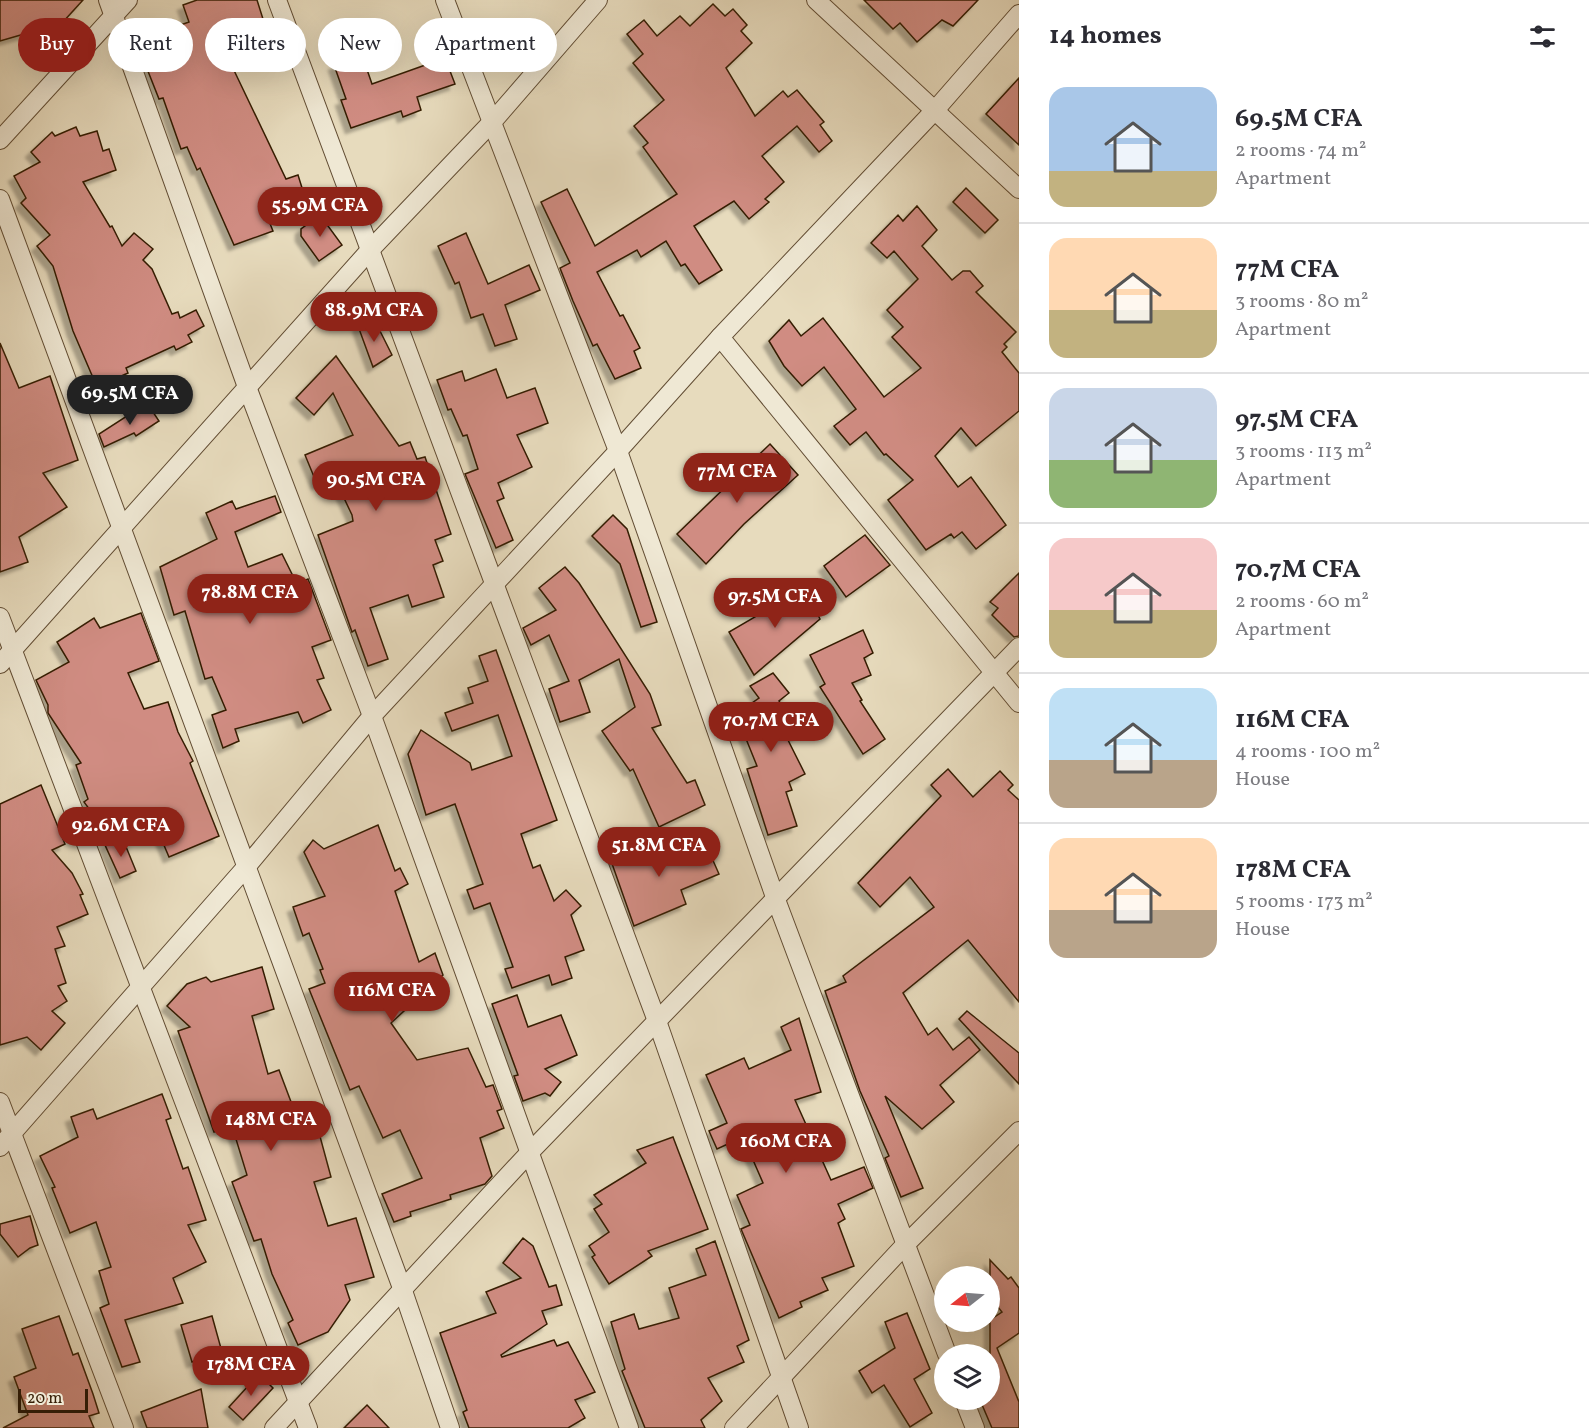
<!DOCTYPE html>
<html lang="en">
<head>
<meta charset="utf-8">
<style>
  body { margin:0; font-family:Vollkorn,serif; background:#f2f2f3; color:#2b2b33; height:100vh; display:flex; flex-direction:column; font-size:22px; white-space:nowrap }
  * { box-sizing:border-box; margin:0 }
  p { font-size:20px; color:#7c7c81 }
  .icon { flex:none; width:33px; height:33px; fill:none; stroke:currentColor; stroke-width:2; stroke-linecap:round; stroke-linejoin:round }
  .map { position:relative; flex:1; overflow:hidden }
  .details { display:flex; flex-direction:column; background:#fff; width:570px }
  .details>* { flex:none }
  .guide { position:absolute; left:18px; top:18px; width:570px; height:54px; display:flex; gap:12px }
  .needle { width:39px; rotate:253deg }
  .fabs { position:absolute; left:934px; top:1266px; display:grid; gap:12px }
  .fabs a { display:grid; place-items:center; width:66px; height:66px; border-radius:50%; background:#fff; box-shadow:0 6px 24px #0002; font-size:30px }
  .scale { position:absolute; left:18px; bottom:15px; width:70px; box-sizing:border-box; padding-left:6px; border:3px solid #361e06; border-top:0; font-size:16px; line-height:21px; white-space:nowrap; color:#361e06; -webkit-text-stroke:4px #efe8d4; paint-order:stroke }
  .price { position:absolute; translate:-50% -51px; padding:0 14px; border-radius:21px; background:#8f2418; color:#fff; font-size:20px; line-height:39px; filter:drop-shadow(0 2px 3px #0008) }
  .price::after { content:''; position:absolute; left:50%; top:36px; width:18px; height:14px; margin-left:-9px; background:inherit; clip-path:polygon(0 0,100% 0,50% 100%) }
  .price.current { background:#222; color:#fff }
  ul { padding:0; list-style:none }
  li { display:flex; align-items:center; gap:18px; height:150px; padding:0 30px }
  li+li { border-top:2px solid #e1e1e2 }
  li span { display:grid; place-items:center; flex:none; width:168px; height:120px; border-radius:18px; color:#555 }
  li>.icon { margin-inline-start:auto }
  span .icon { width:72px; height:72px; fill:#fffc; stroke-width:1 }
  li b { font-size:26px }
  h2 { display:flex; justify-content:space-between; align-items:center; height:72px; padding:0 30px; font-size:26px }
  .tag { padding:0 21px; border-radius:27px; background:#fff; box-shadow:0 6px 24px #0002; font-size:21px; line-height:54px }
  .tag.current { background:#8f2418; color:#fff }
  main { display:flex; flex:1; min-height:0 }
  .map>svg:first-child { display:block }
  .building { fill:#d08c82; stroke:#361e06; stroke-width:1.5; filter:url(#shadow) }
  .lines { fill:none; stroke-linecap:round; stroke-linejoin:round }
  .street-casing { stroke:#624d34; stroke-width:20 }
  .street { stroke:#efe8d4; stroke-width:18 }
</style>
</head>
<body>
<main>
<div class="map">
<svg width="1019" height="1428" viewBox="0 0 1019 1428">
  <defs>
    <filter id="shadow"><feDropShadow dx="-5.5" dy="5.5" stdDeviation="1.5" flood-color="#0004"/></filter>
  </defs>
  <rect width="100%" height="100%" fill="#e7dbbd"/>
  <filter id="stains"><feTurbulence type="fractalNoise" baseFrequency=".00333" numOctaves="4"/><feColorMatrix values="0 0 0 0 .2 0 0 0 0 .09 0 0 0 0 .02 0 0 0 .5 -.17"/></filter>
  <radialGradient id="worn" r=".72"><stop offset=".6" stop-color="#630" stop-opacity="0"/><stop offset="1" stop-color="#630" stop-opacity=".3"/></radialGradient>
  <!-- building -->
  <g class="building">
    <polygon points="0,0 83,0 62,23 0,41"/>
    <polygon points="197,0 257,0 263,19 242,27 243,31 235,34 243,58 230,62 286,179 298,175 303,191 263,206 273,231 234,245 200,168 197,170 187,147 181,149 163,98 159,99 142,56 149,54 144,38 189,22 183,5"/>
    <polygon points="864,0 978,0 953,26 942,20 917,42 900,23 893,29"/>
    <polygon points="713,4 725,16 733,9 747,25 741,31 752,43 726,68 755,116 783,91 788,97 797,90 824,122 820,125 832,141 819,152 797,126 762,156 784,182 765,199 769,202 749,219 734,201 694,226 722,270 699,284 685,264 681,266 666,241 641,257 637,250 597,272 620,316 623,315 640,348 634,351 641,368 615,379 597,344 593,346 573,301 560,268 570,263 541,202 567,189 595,246 677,194 643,147 648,143 634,126 664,100 633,63 643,54 627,34 644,20 657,36 680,16 690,26"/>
    <polygon points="362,55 372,84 445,58 455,84 417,97 421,110 403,117 401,111 351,128 341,100 346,99 334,65"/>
    <polygon points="1019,78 1019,145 986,114"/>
    <polygon points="76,127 80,136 97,131 103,151 109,149 116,170 83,182 110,227 112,226 122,246 134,233 153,249 143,260 152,269 172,314 178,312 180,318 196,310 204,326 188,335 192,342 176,350 174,346 126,368 128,373 97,387 73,331 53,266 37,246 50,235 21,203 26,198 14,176 40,162 31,152 52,132 55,136"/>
    <polygon points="966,188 998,220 985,233 953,202"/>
    <polygon points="917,206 937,230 922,246 952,280 963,271 970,271 983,286 976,292 1016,332 1004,344 1007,347 1002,352 1019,373 1019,411 976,446 961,428 935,456 958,487 971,477 1006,525 976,549 962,532 954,538 951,534 926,550 888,500 913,480 886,454 884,455 866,432 850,445 834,426 856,409 824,367 802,386 784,366 769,341 789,320 801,336 823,318 884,397 921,368 892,337 903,327 887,310 918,279 894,251 887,258 871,243 898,215 903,221"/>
    <polygon points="320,215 342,245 319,261 301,236 301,229"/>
    <polygon points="466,233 488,284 529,265 540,290 505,305 517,339 495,346 483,314 471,318 459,282 455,284 438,246"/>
    <polygon points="374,319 392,355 373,367 358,326"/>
    <polygon points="0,343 19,388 50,376 78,460 43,473 67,507 19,537 28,562 0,572"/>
    <polygon points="336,356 399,446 410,442 417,459 425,457 451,534 435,540 443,561 433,565 444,597 412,607 408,595 370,608 388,659 368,666 355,630 352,632 318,535 353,521 352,515 334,477 317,484 305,455 353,435 333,393 314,415 296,398"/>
    <polygon points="496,369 507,398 535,388 548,423 517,435 532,467 498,483 504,498 497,501 513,540 496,548 465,474 478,469 467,435 463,436 451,409 448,410 437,380 462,371 465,381"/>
    <polygon points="147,403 159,421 136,436 134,433 104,447 99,434"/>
    <polygon points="770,444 798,475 744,524 706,564 677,534"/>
    <polygon points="275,496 281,512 235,532 248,567 282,554 297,584 308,579 331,640 312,647 324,678 317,680 331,710 303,723 298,712 235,729 239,741 223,748 212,715 226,710 212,677 205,679 185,611 174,615 160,567 217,539 206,513 232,501 236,509"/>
    <polygon points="613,515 627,529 657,622 641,627 620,564 592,536"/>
    <polygon points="865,535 890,565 846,597 824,566"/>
    <polygon points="565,567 579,583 650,694 661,725 652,728 687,783 695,780 705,805 659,827 633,769 630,771 602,731 635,707 619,659 579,680 590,712 560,722 549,689 569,681 549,635 531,645 523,628 556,610 539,588"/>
    <polygon points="1019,573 1019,636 1014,637 992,615 998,608 990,602"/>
    <polygon points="803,585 820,619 754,675 729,632 755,617 774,601"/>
    <polygon points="141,613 159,661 128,673 144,709 168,702 178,732 193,761 190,763 219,836 169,857 152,817 106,832 84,802 88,799 76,765 81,763 48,713 48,705 36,680 69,662 57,642 94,618 100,628"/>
    <polygon points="863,630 873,653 864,658 871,675 852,683 862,700 860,701 885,739 863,754 820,687 825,684 810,655"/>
    <polygon points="496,650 557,820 521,834 533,868 540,865 554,901 566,890 581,906 571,915 584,950 565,957 572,978 552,985 549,975 512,988 505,969 513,967 490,903 474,909 467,890 483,884 455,804 426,815 408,754 421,730 470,763 472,770 512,756 498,715 452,731 445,713 473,703 468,688 488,681 479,656"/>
    <polygon points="773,673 789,693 779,701 799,734 788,740 805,774 789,782 792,790 786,792 797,826 768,835 747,769 757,766 736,714 759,698 750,686"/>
    <polygon points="948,769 973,797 1000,771 1013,785 1008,790 1019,800 1019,1002 968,940 903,993 928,1035 937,1028 953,1050 969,1037 980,1050 940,1085 954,1102 922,1129 885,1096 923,1188 901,1197 885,1158 889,1156 860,1091 825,991 846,982 843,976 934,907 910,877 880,907 858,883 941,796 931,785"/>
    <polygon points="41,785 65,844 52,850 72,873 83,894 80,895 88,914 57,927 65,946 55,949 66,983 58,986 67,1001 52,1011 65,1023 41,1050 27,1037 0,1045 0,804"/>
    <polygon points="378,825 395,871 400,868 408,884 395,891 419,962 435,953 443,975 391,1023 417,1060 468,1048 486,1087 493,1085 502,1109 497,1111 504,1128 480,1138 492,1176 485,1184 450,1195 451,1199 410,1212 411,1216 394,1222 382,1194 422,1178 400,1130 383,1138 359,1086 350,1090 309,989 325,983 320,970 323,969 309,933 303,936 293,907 325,896 304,852 313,840 324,849"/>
    <polygon points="122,837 136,871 120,878 105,845"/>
    <polygon points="662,837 671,861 707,847 719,874 681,890 686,904 634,926 610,858"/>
    <polygon points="262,967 274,1009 252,1016 268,1074 279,1070 299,1123 315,1118 331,1177 314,1182 328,1226 356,1218 374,1277 345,1285 350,1300 328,1332 298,1345 288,1323 293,1320 272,1274 261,1239 254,1241 232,1182 247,1175 232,1126 214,1132 178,1031 190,1027 167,1006 187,984 206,977 211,982"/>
    <polygon points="517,995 528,1027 561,1015 577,1055 545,1069 561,1082 550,1096 545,1093 523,1101 514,1076 518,1075 492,1004"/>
    <polygon points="967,1011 1019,1053 1019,1084 959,1019"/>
    <polygon points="799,1018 821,1092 795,1100 831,1180 864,1167 873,1188 838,1204 845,1219 838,1223 854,1266 822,1278 828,1290 800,1302 802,1307 779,1318 741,1229 750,1225 737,1195 763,1183 743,1137 717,1149 709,1131 727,1123 706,1075 744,1058 749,1069 791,1050 781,1027"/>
    <polygon points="162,1094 171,1118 166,1120 183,1169 188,1167 206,1220 188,1225 206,1262 173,1278 183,1303 125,1320 140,1362 122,1367 100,1308 109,1304 99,1271 111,1267 96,1222 70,1233 52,1188 55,1187 40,1156 78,1137 71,1117 93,1109 97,1119"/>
    <polygon points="673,1137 708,1229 648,1251 652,1256 609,1284 592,1257 595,1255 589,1246 609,1232 594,1209 602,1204 594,1195 646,1163 637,1150"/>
    <polygon points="30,1216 38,1245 30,1248 18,1257 0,1234 0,1224"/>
    <polygon points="523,1238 533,1246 549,1287 556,1285 562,1305 542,1311 547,1324 501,1355 502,1357 554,1340 557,1346 568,1342 595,1392 575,1400 585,1418 568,1428 469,1428 463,1412 467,1410 440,1333 496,1313 486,1292 521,1278 503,1263"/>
    <polygon points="715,1241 749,1340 737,1346 744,1362 708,1378 722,1401 701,1420 705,1428 645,1428 622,1371 625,1369 611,1322 634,1314 639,1329 679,1318 669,1288 706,1275 696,1249"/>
    <polygon points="990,1260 1008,1279 1011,1277 1019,1288 1019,1333 997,1348 1019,1402 1019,1428 992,1428 980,1400 990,1400 990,1320 1002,1312 990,1297"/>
    <polygon points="907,1313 930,1369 914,1379 932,1413 910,1427 884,1385 872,1393 859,1371 895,1348 885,1322"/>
    <polygon points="59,1316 73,1355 78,1353 93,1394 99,1413 89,1416 94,1428 3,1428 28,1415 14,1377 36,1368 22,1329"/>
    <polygon points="212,1316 222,1352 192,1362 181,1325"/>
    <polygon points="259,1374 273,1388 243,1420 229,1407"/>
    <polygon points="201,1389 208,1428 147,1428 141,1412"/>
    <polygon points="367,1405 389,1428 344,1428"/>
  </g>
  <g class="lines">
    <defs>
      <g id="street">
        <polyline points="108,0 247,387 372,716 629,1428"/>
        <polyline points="277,0 657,1021 799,1428"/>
        <polyline points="445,0 618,451 775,897 947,1354"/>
        <polyline points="816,0 1019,189"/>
        <polyline points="0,140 128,0"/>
        <polyline points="0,199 402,1288 450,1428"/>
        <polyline points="720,337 1019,703"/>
        <polyline points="0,617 308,1428"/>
        <polyline points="0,664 370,250 493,121 598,0"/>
        <polyline points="0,1102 124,1428"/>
        <polyline points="0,1147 247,866 372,716 618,451 720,337 936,109 1019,14"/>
        <polyline points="964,1400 975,1428"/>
        <polyline points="274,1428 530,1152 1019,647"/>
        <polyline points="734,1428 905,1245 1019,1131"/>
      </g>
    </defs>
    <!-- street casing -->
    <use href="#street" class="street-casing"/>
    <!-- street -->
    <use href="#street" class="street"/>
  </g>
  <rect width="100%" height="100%" filter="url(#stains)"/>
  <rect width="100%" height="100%" fill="url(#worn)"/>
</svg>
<div class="fabs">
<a><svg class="needle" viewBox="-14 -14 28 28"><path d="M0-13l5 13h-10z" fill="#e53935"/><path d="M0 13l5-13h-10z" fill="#7c7c81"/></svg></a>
<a><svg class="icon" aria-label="layers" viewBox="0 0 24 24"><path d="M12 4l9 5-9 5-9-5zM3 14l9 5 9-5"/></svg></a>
</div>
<div class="scale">20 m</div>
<b class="price" style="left:320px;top:238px">55.9M CFA</b>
<b class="price" style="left:374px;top:343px">88.9M CFA</b>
<b class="price current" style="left:130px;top:426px">69.5M CFA</b>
<b class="price" style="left:737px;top:504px">77M CFA</b>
<b class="price" style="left:376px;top:512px">90.5M CFA</b>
<b class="price" style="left:250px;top:625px">78.8M CFA</b>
<b class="price" style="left:775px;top:629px">97.5M CFA</b>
<b class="price" style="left:771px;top:753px">70.7M CFA</b>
<b class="price" style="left:121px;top:858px">92.6M CFA</b>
<b class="price" style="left:659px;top:878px">51.8M CFA</b>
<b class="price" style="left:392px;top:1023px">116M CFA</b>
<b class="price" style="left:271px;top:1152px">148M CFA</b>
<b class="price" style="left:786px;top:1174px">160M CFA</b>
<b class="price" style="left:251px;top:1397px">178M CFA</b>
<div class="guide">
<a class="tag current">Buy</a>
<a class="tag">Rent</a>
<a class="tag">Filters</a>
<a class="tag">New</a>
<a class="tag">Apartment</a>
</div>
</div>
<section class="details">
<h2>14 homes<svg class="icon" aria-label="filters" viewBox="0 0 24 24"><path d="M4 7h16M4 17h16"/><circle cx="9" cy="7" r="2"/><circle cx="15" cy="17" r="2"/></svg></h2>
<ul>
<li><span style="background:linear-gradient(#a9c7e8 70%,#c2b280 0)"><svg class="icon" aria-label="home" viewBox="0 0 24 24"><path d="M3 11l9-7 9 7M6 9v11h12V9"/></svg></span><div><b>69.5M CFA</b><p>2 rooms · 74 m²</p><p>Apartment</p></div></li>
<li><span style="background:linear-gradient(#ffd9b3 60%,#c2b280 0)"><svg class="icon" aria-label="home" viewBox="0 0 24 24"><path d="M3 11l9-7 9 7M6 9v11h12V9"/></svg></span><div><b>77M CFA</b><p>3 rooms · 80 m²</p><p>Apartment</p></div></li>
<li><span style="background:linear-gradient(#c9d6e8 60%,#8fb573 0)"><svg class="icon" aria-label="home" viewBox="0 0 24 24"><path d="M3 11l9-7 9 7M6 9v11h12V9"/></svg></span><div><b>97.5M CFA</b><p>3 rooms · 113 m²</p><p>Apartment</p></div></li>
<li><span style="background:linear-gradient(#f6c9c9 60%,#c2b280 0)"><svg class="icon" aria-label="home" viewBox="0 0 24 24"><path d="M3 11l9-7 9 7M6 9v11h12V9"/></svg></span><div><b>70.7M CFA</b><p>2 rooms · 60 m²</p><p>Apartment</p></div></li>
<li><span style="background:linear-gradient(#bfe0f5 60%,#b9a48a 0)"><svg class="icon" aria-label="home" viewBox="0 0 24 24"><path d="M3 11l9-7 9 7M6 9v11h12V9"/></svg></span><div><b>116M CFA</b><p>4 rooms · 100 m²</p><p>House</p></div></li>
<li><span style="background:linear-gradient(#ffd9b3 60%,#b9a48a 0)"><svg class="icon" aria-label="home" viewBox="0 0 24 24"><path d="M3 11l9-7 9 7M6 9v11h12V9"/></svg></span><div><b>178M CFA</b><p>5 rooms · 173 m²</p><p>House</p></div></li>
</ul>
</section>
</main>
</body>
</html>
